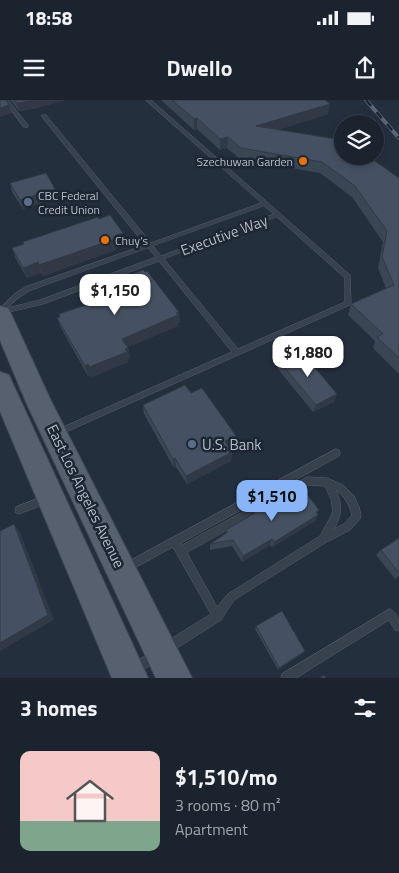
<!DOCTYPE html>
<html lang="en">
<head>
<meta charset="utf-8">
<style>
  body { margin:0; font-family:"Titillium Web",sans-serif; background:#282f3a; color:#f1f3f6; height:100vh; display:flex; flex-direction:column; font-size:19px; white-space:nowrap }
  * { box-sizing:border-box; margin:0 }
  p { font-size:16px; color:#a0a4aa }
  .icon { flex:none; width:28px; height:28px; fill:none; stroke:currentColor; stroke-width:2; stroke-linecap:round; stroke-linejoin:round }
  .map { position:relative; height:578px; overflow:hidden }
  .sheet { display:flex; flex-direction:column; background:#1b232e; flex:1 }
  .sheet>* { flex:none }
  .controls { position:absolute; left:334px; top:15px; display:grid; gap:10px }
  .controls a { display:grid; place-items:center; width:50px; height:50px; border-radius:50%; background:#1b232e; box-shadow:0 2px 8px #0003,0 0 0 1px #39404a; font-size:25px }
  .price { position:absolute; translate:-50% -42px; padding:0 11px; border-radius:10px; background:#fff; color:#222; font-size:16px; line-height:32px; filter:drop-shadow(0 1px 2px #0008) }
  .price::after { content:''; position:absolute; left:50%; top:30px; width:15px; height:11px; margin-left:-8px; background:inherit; clip-path:polygon(0 0,100% 0,50% 100%) }
  .price.current { background:#8ab4f8; color:#111 }
  ul { padding:0; list-style:none }
  li { display:flex; align-items:center; gap:15px; height:125px; padding:0 20px }
  li+li { border-top:1px solid #39404a }
  li span { display:grid; place-items:center; flex:none; width:140px; height:100px; border-radius:10px; color:#555 }
  li>.icon { margin-inline-start:auto }
  span .icon { width:60px; height:60px; fill:#fffc; stroke-width:1 }
  li b { font-size:21px }
  h2 { display:flex; justify-content:space-between; align-items:center; height:60px; padding:0 20px; font-size:21px }
  .status { display:flex; justify-content:space-between; align-items:center; height:35px; padding:0 25px; background:#1b232e; direction:ltr }
  .status svg { height:14px; fill:currentColor }
  header { display:flex; justify-content:space-between; align-items:center; height:65px; padding:0 20px; background:#1b232e; font-size:22px; font-weight:700 }
  .map>svg:first-child { display:block }
  .lines { fill:none; stroke-linecap:round; stroke-linejoin:round }
  .service-casing { stroke:#565f6c; stroke-width:1 }
  .primary-casing { stroke:#414a57; stroke-width:2 }
  .service { fill:#38414e; fill-rule:evenodd }
  .primary { fill:#56606e; fill-rule:evenodd }
  .rail-casing { stroke:#5a6575; stroke-width:4 }
  .rail { stroke:#1d2633; stroke-width:2.5; stroke-dasharray:8; stroke-linecap:butt }
  .wall { fill:#3b4654 }
  .shaded-wall { fill:#303945 }
  .building { fill:#455162; stroke:#303945 }
  .food-dot { fill:#e8710a; stroke:#1d2633; stroke-width:2 }
  .service-dot { fill:#5c6f8a; stroke:#1d2633; stroke-width:2 }
  .labels { text-anchor:middle; dominant-baseline:central; stroke-width:5; stroke-linejoin:round; paint-order:stroke }
  .far-poi-label { font-size:12px; fill:#b4bcc9; stroke:#1d2633; text-anchor:start }
  .street-label { font-size:15px; fill:#b4bcc9; stroke:#1d2633 }
  .poi-label { font-size:15px; fill:#b4bcc9; stroke:#1d2633; text-anchor:start }
</style>
</head>
<body>
<div class="status"><b>18:58</b><svg viewBox="0 0 49 12"><path d="M0 12V9h3v3zM5 12V6h3v6zM10 12V3h3v9zM15 12V0h3v12zM26 1h20v11H26zM47 4h2v5h-2z"/></svg></div>
<header><svg class="icon" aria-label="menu" viewBox="0 0 24 24"><path d="M4 6h16M4 12h16M4 18h16"/></svg>Dwello<svg class="icon" aria-label="share" viewBox="0 0 24 24"><path d="M12 15V3M7 8l5-5 5 5M5 13v7h14v-7"/></svg></header>
<div class="map">
<svg width="399" height="578" viewBox="0 0 399 578">
  <rect width="100%" height="100%" fill="#242f3e"/>
  <g class="lines">
    <defs>
      <g id="service">
        <polygon points="4,0 8,0 28,25 28,27 24,27"/>
        <path d="M146,0H151L350,175L351,203L350,205L57,336L54,335L53,333L54,331L232,252L159,161L43,204L0,214V208L13,195L25,187L145,145L42,17V15H46L151,143L261,103ZM264,106L274,114L161,156L153,146ZM277,117L345,178V202L238,249L164,159ZM148,148L156,157L40,200L8,208L17,199L29,191Z"/>
        <path d="M336,349L339,350L340,353L339,356L181,443L182,445L307,377L327,378L343,385L354,396L359,407L361,416L360,419L350,430L325,443L234,500L221,520L169,553L165,554L161,553L160,549L161,545L211,514L173,447L127,472L124,470L122,467L124,464ZM308,385L325,386L331,399L333,411L329,420L320,436L228,494L217,507L187,453ZM336,390C345,397 349,404 352,415L344,424L334,429C342,414 343,406 336,390Z"/>
        <polygon points="47,395 50,396 51,399 50,402 19,414 16,413 15,410 16,407"/>
        <path d="M390,509C399,513 399,522 399,531L395,530L389,520L296,578H281L282,574Z"/>
        <polygon points="156,550 160,551 161,555 160,559 138,573 134,574 130,573 129,569 130,565"/>
      </g>
      <g id="primary">
        <polygon points="0,206 8,208 11,214 51,301 192,578 156,578 26,302 0,240"/>
        <polygon points="0,272 9,275 12,282 148,578 112,578 0,311"/>
      </g>
    </defs>
    <!-- service casing -->
    <use href="#service" class="service-casing"/>
    <!-- primary casing -->
    <use href="#primary" class="primary-casing"/>
    <!-- service -->
    <use href="#service" class="service"/>
    <!-- primary -->
    <use href="#primary" class="primary"/>
    <defs>
      <polyline id="rail" points="366,0 399,38"/>
    </defs>
    <!-- rail casing -->
    <use href="#rail" class="rail-casing"/>
    <!-- rail -->
    <use href="#rail" class="rail"/>
  </g>
  <!-- wall -->
  <g class="wall">
    <polygon points="10,0 65,0 37,8 19,11"/>
    <polygon points="161,0 325,0 328,14 278,30 399,78 399,274 373,248 375,241 348,215 351,204 386,188 378,168 383,142 352,97 320,73 240,59 227,48 220,50 197,29 194,30"/>
    <polygon points="10,83 55,89 58,98 23,109 12,92"/>
    <polygon points="99,119 123,133 125,144 116,148 116,150 43,176 41,173 27,178 16,159 12,148"/>
    <polygon points="83,192 180,222 178,223 178,226 128,247 130,258 128,259 128,262 92,277 91,275 88,276 61,228 57,218 60,217 59,214 83,206 80,196 83,195"/>
    <polygon points="279,261 337,294 334,302 313,312 278,269"/>
    <polygon points="191,293 235,345 229,348 232,352 231,361 187,384 176,367 174,368 144,314 143,305"/>
    <polygon points="254,412 318,414 318,415 315,421 272,447 270,445 242,462 232,446 210,450 210,444 226,433 226,430 254,414"/>
    <polygon points="399,438 399,476 395,479 376,455 381,450"/>
    <polygon points="256,526 305,551 303,553 278,570 255,529"/>
  </g>
  <!-- shaded-wall -->
  <g class="shaded-wall">
    <polygon points="34,0 65,0 37,8 19,11 17,3"/>
    <polygon points="330,4 328,14 255,37 256,26"/>
    <polygon points="9,5 12,13 0,17 0,8"/>
    <polygon points="197,18 197,29 194,30 194,19"/>
    <polygon points="228,37 227,48 220,50 220,39"/>
    <polygon points="55,89 58,98 23,109 20,100"/>
    <polygon points="123,133 125,144 116,148 116,150 43,176 39,165"/>
    <polygon points="38,162 41,173 27,178 23,168"/>
    <polygon points="179,212 180,222 178,223 178,226 124,249 122,239"/>
    <polygon points="128,248 130,258 128,259 128,262 92,277 89,267"/>
    <polygon points="88,264 91,275 88,276 85,266"/>
    <polygon points="337,294 334,302 313,312 316,305"/>
    <polygon points="236,336 235,345 224,351 225,341"/>
    <polygon points="232,352 231,361 187,384 186,376"/>
    <polygon points="175,358 176,367 174,368 173,359"/>
    <polygon points="319,410 315,421 272,447 274,442"/>
    <polygon points="14,424 20,432 54,520 0,551 0,543"/>
    <polygon points="272,439 270,445 242,462 243,456"/>
    <polygon points="305,551 303,553 278,570 279,568"/>
  </g>
  <!-- building -->
  <g class="building">
    <polygon points="0,0 6,0 9,5 0,8"/>
    <polygon points="15,0 34,0 17,3"/>
    <polygon points="172,0 325,0 330,4 256,26 342,40 342,56 368,56 399,78 399,258 377,237 383,234 351,204 394,185 382,157 387,131 355,86 322,62 241,48 228,37 220,39 197,18 194,19"/>
    <polygon points="46,73 55,89 20,100 10,83"/>
    <polygon points="110,115 123,133 113,137 115,139 39,165 38,162 23,168 12,148 24,144 23,142 98,117 99,119"/>
    <polygon points="143,170 145,172 147,171 179,212 176,213 178,215 122,239 128,248 125,249 127,252 89,267 88,264 85,266 57,218 60,217 59,214 86,205 80,196 84,194 83,192"/>
    <polygon points="301,251 337,294 316,305 279,261"/>
    <polygon points="185,285 191,293 202,288 236,336 225,341 232,352 186,376 175,358 173,359 143,305"/>
    <polygon points="302,387 319,410 316,412 318,415 274,442 272,439 243,456 233,440 210,444 228,432 226,430 255,413 254,412"/>
    <polygon points="14,424 48,515 0,543 0,431"/>
    <polygon points="399,438 399,473 381,450"/>
    <polygon points="282,511 305,551 279,568 256,526"/>
    <polygon points="324,575 326,578 320,578"/>
  </g>
  <!-- markers -->
  <g class="food-dot">
    <circle cx="303" cy="61" r="5"/>
    <circle cx="105" cy="140" r="5"/>
  </g>
  <g class="service-dot">
    <circle cx="28" cy="102" r="5"/>
    <circle cx="192" cy="344" r="5"/>
  </g>
  <g class="labels">
    <!-- far-poi labels -->
    <g class="far-poi-label">
      <text x="293" y="61" text-anchor="end">Szechuwan Garden</text>
      <text x="38" y="95">CBC Federal<tspan x="38" dy="14">Credit Union</tspan></text>
      <text x="115" y="140">Chuy's</text>
    </g>
    <!-- street labels -->
    <g class="street-label">
      <text transform="translate(224 135) rotate(-20)">Executive Way</text>
      <text transform="translate(86 396) rotate(64)">East Los Angeles Avenue</text>
    </g>
    <!-- poi labels -->
    <g class="poi-label">
      <text x="202" y="344">U.S. Bank</text>
    </g>
  </g>
</svg>
<div class="controls">
<a><svg class="icon" aria-label="layers" viewBox="0 0 24 24"><path d="M12 4l9 5-9 5-9-5zM3 14l9 5 9-5"/></svg></a>
</div>
<b class="price" style="left:115px;top:216px">$1,150</b>
<b class="price" style="left:308px;top:278px">$1,880</b>
<b class="price current" style="left:272px;top:422px">$1,510</b>
</div>
<section class="sheet">
<h2>3 homes<svg class="icon" aria-label="filters" viewBox="0 0 24 24"><path d="M4 7h16M4 17h16"/><circle cx="9" cy="7" r="2"/><circle cx="15" cy="17" r="2"/></svg></h2>
<ul>
<li><span style="background:linear-gradient(#f6c9c9 70%,#7fa58c 0)"><svg class="icon" aria-label="home" viewBox="0 0 24 24"><path d="M3 11l9-7 9 7M6 9v11h12V9"/></svg></span><div><b>$1,510/mo</b><p>3 rooms · 80 m²</p><p>Apartment</p></div></li>
</ul>
</section>
</body>
</html>
